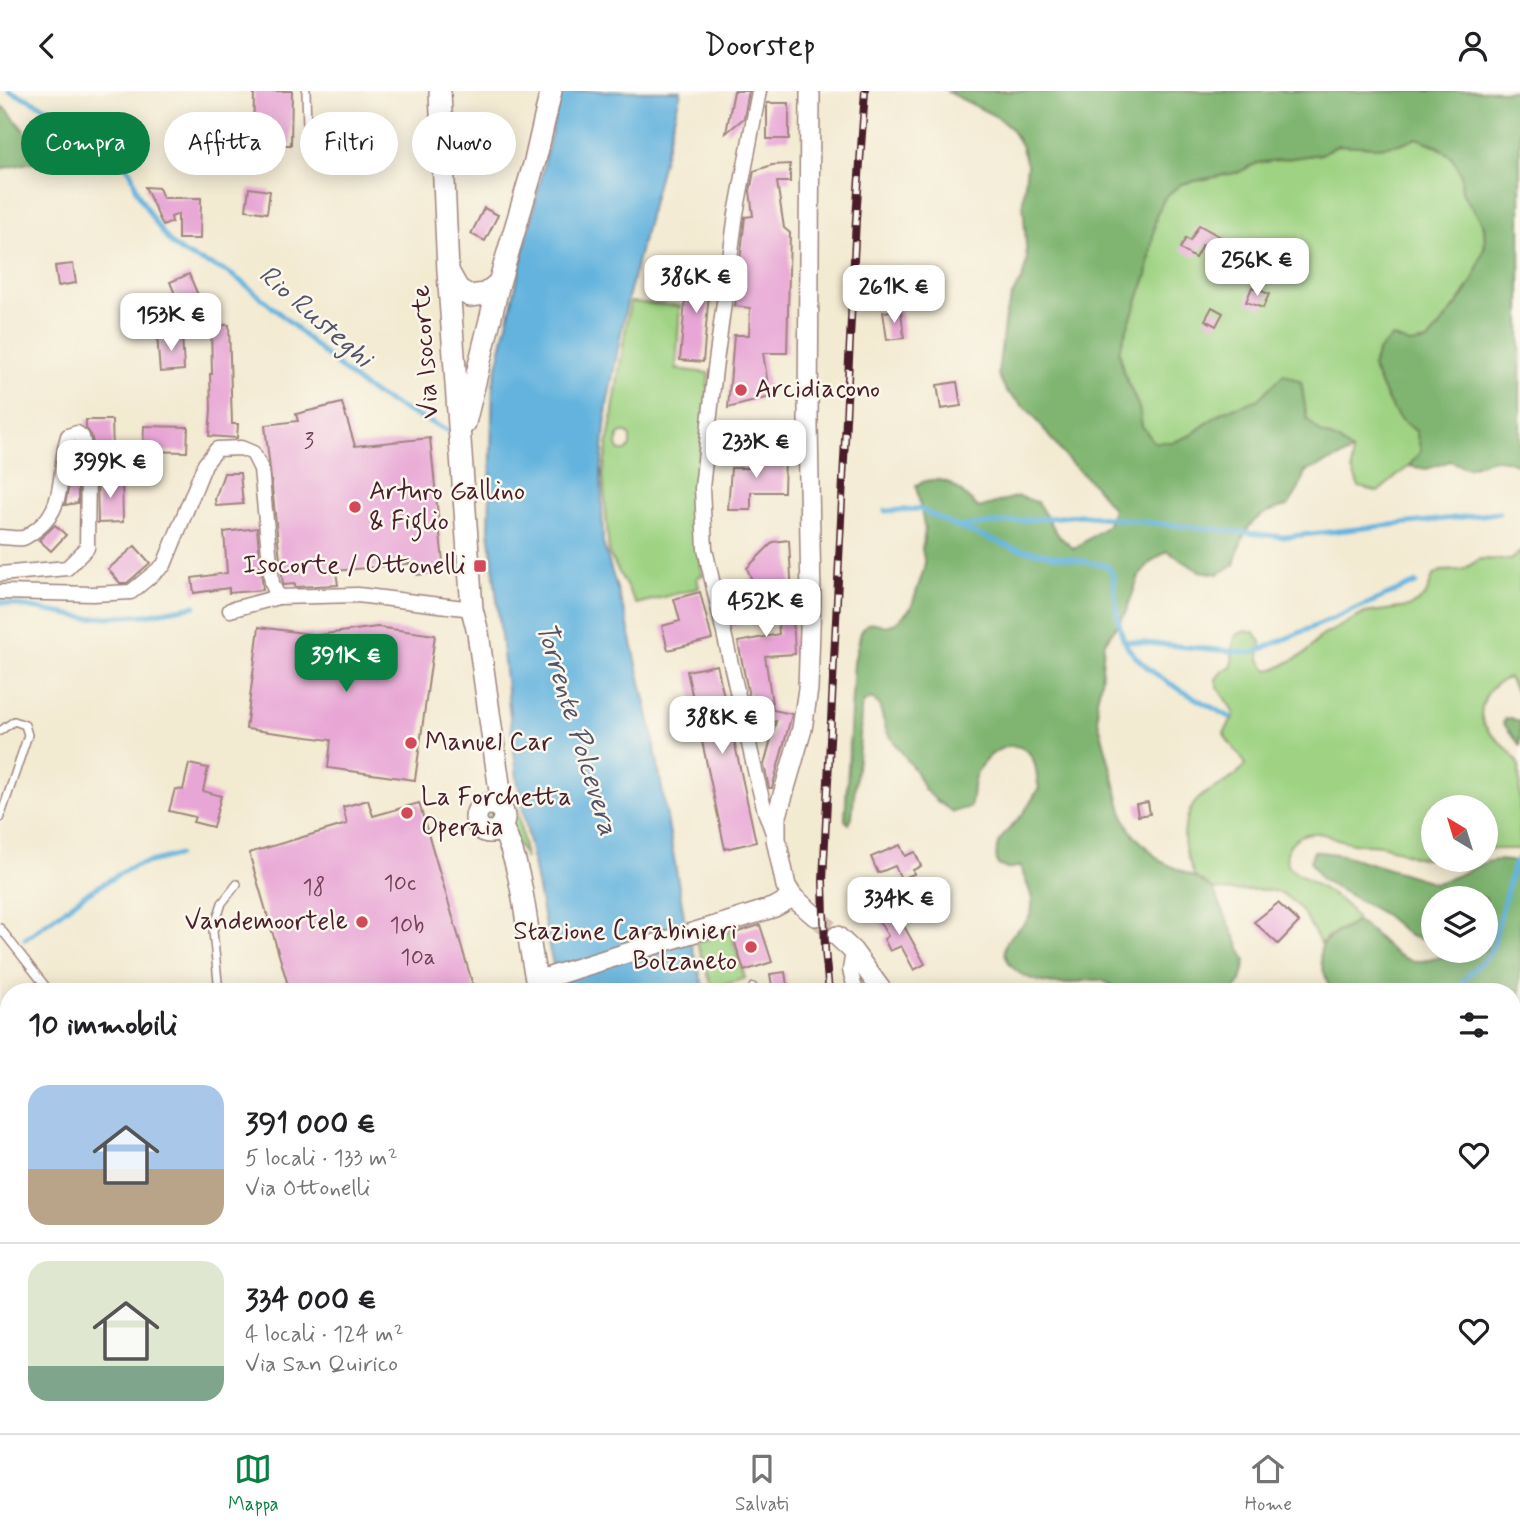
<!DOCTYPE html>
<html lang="it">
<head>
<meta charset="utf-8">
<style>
  body { margin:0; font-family:Mynerve,sans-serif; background:#f6f6f6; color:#202124; height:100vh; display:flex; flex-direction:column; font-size:26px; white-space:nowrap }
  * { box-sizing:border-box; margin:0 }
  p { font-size:23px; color:#757577 }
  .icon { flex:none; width:38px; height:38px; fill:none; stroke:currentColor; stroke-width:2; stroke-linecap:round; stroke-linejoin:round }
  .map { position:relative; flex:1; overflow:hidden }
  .drawer { position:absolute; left:0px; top:892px; width:1521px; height:450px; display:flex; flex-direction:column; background:#fff; border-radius:28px 28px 0 0; box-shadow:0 4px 18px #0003 }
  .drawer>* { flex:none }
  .top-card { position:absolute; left:21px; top:21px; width:700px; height:63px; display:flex; gap:14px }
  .needle { width:46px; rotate:322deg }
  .buttons { position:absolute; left:1421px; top:704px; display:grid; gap:14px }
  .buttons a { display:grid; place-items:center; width:77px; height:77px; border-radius:50%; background:#fff; box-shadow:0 4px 18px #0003; font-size:35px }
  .price { position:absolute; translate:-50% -60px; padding:0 16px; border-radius:14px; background:#fff; color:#222; font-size:23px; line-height:46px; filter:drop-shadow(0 2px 4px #0008) }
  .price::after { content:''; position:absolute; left:50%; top:42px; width:21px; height:16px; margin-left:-10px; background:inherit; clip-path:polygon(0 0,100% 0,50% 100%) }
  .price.on { background:#0b8043; color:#fff }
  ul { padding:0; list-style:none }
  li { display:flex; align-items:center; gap:21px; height:175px; padding:0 28px }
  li+li { border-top:2px solid #e0e0e0 }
  li span { display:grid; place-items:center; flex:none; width:196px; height:140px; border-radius:21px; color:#555 }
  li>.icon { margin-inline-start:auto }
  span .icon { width:84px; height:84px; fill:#fffc; stroke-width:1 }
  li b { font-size:30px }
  h2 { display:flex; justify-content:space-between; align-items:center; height:84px; padding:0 28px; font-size:30px }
  .pill { padding:0 24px; border-radius:32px; background:#fff; box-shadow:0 4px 18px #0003; font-size:24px; line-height:63px }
  .pill.on { background:#0b8043; color:#fff }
  header { display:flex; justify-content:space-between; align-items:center; height:91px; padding:0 28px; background:#fff; font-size:32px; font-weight:600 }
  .tab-bar { display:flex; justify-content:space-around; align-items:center; height:98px; border-top:2px solid #e0e0e0; background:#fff; font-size:19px; color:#757577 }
  .tab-bar a { display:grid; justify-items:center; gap:4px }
  .tab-bar .on { color:#0b8043 }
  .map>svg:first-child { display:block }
  .green { fill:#9fd383; stroke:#747957; stroke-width:2; fill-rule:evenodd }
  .forest { fill:#7fb571; stroke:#646a4e; stroke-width:2 }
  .water { fill:#63b3de; stroke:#566984; stroke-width:2 }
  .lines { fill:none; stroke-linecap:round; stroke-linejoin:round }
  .stream { stroke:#63b3de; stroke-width:5 }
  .building { fill:#e8a6d6 }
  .secondary-tunnel { stroke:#d1c1b1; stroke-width:19; stroke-dasharray:19 10; stroke-linecap:butt }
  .service-casing { stroke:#9e847e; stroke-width:10 }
  .minor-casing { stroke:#9e847e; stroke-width:17 }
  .secondary-casing { stroke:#9e847e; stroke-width:22 }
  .primary-casing { stroke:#9e847e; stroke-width:24 }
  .service { stroke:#fff; stroke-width:7 }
  .minor { stroke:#fff; stroke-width:14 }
  .secondary { stroke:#fff; stroke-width:19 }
  .primary { stroke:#fff; stroke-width:21 }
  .rail-casing { stroke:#4a1f2b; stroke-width:8 }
  .rail { stroke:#fbf7ec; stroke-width:5; stroke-dasharray:16; stroke-linecap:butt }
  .poi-dot { fill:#d1495b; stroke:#fbf7ec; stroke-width:2.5 }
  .labels { text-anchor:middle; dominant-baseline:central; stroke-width:5; stroke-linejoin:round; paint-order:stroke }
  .number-label { font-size:23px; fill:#724156 }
  .street-label { font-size:26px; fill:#4a1f2b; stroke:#fbf7ec }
  .poi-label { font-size:26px; fill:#4a1f2b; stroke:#fbf7ec; text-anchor:start }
  .water-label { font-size:28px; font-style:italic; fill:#53536a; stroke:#fbf7ec }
</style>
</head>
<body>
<header><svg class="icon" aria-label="back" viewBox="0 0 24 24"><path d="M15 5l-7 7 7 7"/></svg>Doorstep<svg class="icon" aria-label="person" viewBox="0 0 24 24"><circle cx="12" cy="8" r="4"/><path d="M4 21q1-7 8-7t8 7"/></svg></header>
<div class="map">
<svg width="1520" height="1342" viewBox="0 0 1520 1342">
  <rect width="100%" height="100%" fill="#fbf7ec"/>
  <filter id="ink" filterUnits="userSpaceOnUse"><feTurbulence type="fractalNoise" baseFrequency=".0143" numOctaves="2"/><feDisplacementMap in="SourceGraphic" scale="14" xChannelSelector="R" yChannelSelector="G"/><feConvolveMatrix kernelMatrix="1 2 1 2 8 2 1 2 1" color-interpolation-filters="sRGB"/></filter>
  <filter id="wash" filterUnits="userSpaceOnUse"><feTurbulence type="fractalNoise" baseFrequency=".00686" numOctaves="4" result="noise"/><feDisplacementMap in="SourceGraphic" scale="28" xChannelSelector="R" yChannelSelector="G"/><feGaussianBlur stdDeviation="1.57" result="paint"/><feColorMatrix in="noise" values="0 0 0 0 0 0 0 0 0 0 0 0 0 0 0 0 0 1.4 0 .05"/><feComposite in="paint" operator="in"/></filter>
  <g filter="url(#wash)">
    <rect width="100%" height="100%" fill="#f3ead2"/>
    <!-- green -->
    <g class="green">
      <path d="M1417,47C1436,54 1456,63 1461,84C1462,89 1461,95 1462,100C1466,113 1482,123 1484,137C1491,181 1452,218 1428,250L1379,259L1372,276L1389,312L1400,328L1416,340L1421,360L1409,375L1378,401L1359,396L1352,379V361L1338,349L1321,342L1307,328L1301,291L1271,297L1257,309L1222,321L1191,344L1174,351H1154L1142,335L1139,317L1123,280L1119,259L1147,184L1156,125L1165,106L1181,93L1239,81L1257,72L1321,63L1338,54L1378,56L1399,53Z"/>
      <path d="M630,211L680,215L676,278L709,282L697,396L701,477L703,484L697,486L699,497L636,513L609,463L603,383ZM622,342H627L630,345V355L626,360H620L617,355L618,345Z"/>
      <path d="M1520,461V608L1509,587C1497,590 1491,596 1485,607C1469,642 1509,648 1519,675C1520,689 1520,740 1520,758H1486V716H1433V768H1438C1411,769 1404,759 1381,754C1369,752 1356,754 1344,750C1333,747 1324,741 1313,742C1295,743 1282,757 1288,775C1306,791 1351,808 1357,831L1328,845L1321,853C1310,836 1305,818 1287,806C1260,787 1218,814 1196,787C1193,782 1190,772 1188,767C1182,750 1183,736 1190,720C1201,695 1231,697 1245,673C1240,661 1228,654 1224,642L1234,624C1230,609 1217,603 1216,588L1222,580L1232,576L1233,554L1236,544L1245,540L1255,542L1261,551C1258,564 1258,570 1268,579L1278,577L1306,562L1320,546L1365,522L1408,516L1418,511L1426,504L1433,485L1441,480L1462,479L1480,468L1511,469Z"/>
      <polygon points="505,711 517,716 526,768 510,740"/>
      <polygon points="489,715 499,720 493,737 482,735 479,731 480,720"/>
      <polygon points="730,840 745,887 713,898 697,852"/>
      <polygon points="0,1014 9,1029 9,1334 65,1334 62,1342 0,1342"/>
      <polygon points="1377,1334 1408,1334 1400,1342 1386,1342"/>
    </g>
    <!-- forest -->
    <g class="forest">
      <path d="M946,0H1520V375C1498,363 1491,368 1468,377L1450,370L1427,378L1409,375L1421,360L1416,340L1400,328L1389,312L1372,276L1379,259L1392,246L1410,253L1428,250L1463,206L1473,189L1485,154L1484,134L1462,101L1461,82L1452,66L1436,54L1417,47L1399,53L1378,56L1338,54L1321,63L1257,72L1239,81L1181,93L1165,106L1156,125L1147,184L1119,259L1123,280L1139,317L1142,335L1154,351H1174L1191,344L1222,321L1257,309L1284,283L1301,291L1307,328L1321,342L1338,349L1352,361L1305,381L1298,399L1288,415C1251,422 1243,439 1234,474L1218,483L1199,480L1167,460L1152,470L1139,485L1126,521L1104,553L1101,591L1097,609L1098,629L1123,724L1131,741L1160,770L1196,787L1213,798L1246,870L1241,890L1233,901C1199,901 1159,905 1126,901C1116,900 1109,889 1097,889C1086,888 1076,892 1065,893C1045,894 1013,887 1006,865C999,845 1026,839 1031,822C1036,805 1024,791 1021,775L1007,778L998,774C990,749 1011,739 1024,721C1030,713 1034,705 1039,697C1036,686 1037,669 1028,661C1008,643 979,669 974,689C972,698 973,707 970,716L953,721L938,711L924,698L916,681L887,641L879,614L872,607L864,611L861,619L860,648L852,725L849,733L845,729L854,571L861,541L867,533L876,532L886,535L896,532L911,517L924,478V468L922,458L925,439L916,394C946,379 958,399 979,417L1018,405L1037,411L1059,445L1074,458L1108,434L1113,418L1094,394L1067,368L1031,322L1006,300L998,283L1005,225L1012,205L1022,188L1027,170L1023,110L1027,74L1021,54L1011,38L997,26Z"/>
      <polygon points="0,14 8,20 39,58 77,49 94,55 80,71 43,69 0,78"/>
      <polygon points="1511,627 1520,631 1520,654 1503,632 1506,628"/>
      <path d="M1314,760L1343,764L1435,792C1471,786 1477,761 1520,772V1192L1512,1189V901H1328L1329,896C1322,872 1310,856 1337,842C1344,839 1349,834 1357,831C1375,839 1383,856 1400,865C1420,877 1443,864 1464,860C1471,859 1478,859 1486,859V807H1433V847L1420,848L1410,845L1385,824L1321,788L1310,770Z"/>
    </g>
    <!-- water -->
    <g class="water">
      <polygon points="561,0 681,0 627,211 607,314 601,380 603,452 627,530 652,640 685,831 705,901 560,901 550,861 517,687 489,438 493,293"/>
      <polygon points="708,1334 879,1334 884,1342 712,1342"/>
    </g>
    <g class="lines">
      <!-- stream -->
      <g class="stream">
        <path d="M9,0C45,14 112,49 131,82C134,89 135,96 138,102C146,118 159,138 170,151C187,170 216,172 235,186C281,219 319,262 364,296C388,313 422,327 449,340"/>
        <path d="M885,420L919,418L957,436L1014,457L1108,475L1113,484C1116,504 1116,530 1124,549C1137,580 1201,610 1230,626"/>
        <polyline points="957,436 1080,424 1284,446 1499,422"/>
        <polyline points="0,511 86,527 145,524 195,515"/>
        <polyline points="1125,550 1252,562 1416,492"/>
        <polyline points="25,848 84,804 133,775 178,764"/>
        <polyline points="1457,901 1461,892 1491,861 1513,776 1520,766"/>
        <polyline points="0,1214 9,1212"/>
        <polyline points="4,1342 9,1297"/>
      </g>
    </g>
    <g id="blocks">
      <!-- building -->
      <g class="building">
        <polygon points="254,0 292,0 291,54 253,54"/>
        <polygon points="734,0 749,0 744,27 726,42"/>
        <rect x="767" y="12" width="22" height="36"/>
        <polygon points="790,73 790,91 777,91 784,137 790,142 787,262 763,262 770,306 728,317 734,244 749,244 750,217 735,215 745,126 753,125 750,100 754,80 772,74"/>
        <polygon points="145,96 159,97 163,107 201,107 200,148 178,148 178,123 171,126 172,131 163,135"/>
        <polygon points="249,97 270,100 267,122 246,119"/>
        <polygon points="484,117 498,124 485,150 471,143"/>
        <polygon points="1199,134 1224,148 1217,162 1202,154 1195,167 1180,158 1186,147 1190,150"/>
        <polygon points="73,173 76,192 58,195 55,175"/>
        <polygon points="688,176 711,178 703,271 680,269"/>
        <polygon points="189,183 203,216 184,225 170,191"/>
        <polygon points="1252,196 1269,203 1263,217 1246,211"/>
        <polygon points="1212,216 1223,222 1216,235 1205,229"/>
        <polygon points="901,219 904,247 887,249 883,221"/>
        <polygon points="211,234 229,234 232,333 238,333 237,347 209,345 211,318 210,283 212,283"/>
        <polygon points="182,243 184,279 160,281 157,245"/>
        <polygon points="957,291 961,315 941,318 937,294"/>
        <polygon points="342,312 355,355 430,347 444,481 417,484 415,472 336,480 338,494 295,496 295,493 283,494 265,334 298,330 296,323"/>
        <polygon points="86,329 112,329 113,361 95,362 91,344 86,337"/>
        <polygon points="144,335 188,336 187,361 143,360"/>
        <polygon points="749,364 785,364 784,401 751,401 751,419 728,419 731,377 749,377"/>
        <polygon points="224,382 240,382 243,413 216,415 215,408"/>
        <polygon points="78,383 78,412 65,414 71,384"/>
        <polygon points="122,386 123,431 98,432 97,388"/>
        <polygon points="55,434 66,444 51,460 39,449"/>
        <polygon points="257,437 263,499 229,502 229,497 194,502 192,487 227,482 224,441"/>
        <polygon points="789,449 795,563 765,565 773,619 792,623 772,697 769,697 764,674 776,630 755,635 738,551 779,543 777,519 742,520 744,532 732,535 724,497 753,492 747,477 773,451"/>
        <polygon points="135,455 150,472 127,492 120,492 108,478"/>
        <polygon points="700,501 712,548 668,559 662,535 680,530 674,508"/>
        <polygon points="259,536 318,544 377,536 435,544 415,689 328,677 331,649 246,638"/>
        <polygon points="717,574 724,606 728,605 736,639 732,640 756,751 725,758 687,580"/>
        <polygon points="189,673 208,677 203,700 221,705 213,736 193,731 195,726 169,720 175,698 183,699"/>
        <polygon points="368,709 373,725 419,712 475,901 290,901 249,762 347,733 343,716"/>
        <polygon points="1148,711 1150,723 1138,725 1136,713"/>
        <polygon points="900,754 905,765 915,761 921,775 913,779 914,783 901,788 895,775 878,782 871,766"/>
        <polygon points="1278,812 1299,831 1278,853 1254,831"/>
        <polygon points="893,815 925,873 914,879 901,855 890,860 884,848 888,845 876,825"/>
        <polygon points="760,834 772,871 744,880 732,843"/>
        <polygon points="785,881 788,901 773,901 770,883"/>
      </g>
    </g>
  </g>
  <g filter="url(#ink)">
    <use href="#blocks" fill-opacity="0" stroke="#9e847e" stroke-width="2"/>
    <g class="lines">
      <!-- secondary-tunnel -->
      <polyline class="secondary-tunnel" points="815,825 837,845"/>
      <defs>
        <g id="service">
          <polyline points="306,0 307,37 326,54"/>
          <polyline points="0,640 14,630 25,634 28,644 0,727"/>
          <polyline points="0,837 50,901"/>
          <polyline points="753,896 755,901"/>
          <polyline points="219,901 213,840 222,812 237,793"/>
          <polyline points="1512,1320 1520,1328"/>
          <polyline points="628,1334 632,1342"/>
          <polyline points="1247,1342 1254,1334"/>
        </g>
        <g id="minor">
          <polyline points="759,0 736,123 715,278 702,397 705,458 756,684 765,720 773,742"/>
          <path d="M0,446C7,446 16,448 23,447C27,446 33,441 37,438C67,416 58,377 68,345L77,342L82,346L88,376L87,457L67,477L0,483"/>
          <polyline points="0,501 93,503 131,501 164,474 205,373 217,358 241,357 253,362 261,378 272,492 278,506 358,504 472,518"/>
          <polyline points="230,519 278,506"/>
          <polyline points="853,860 850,879 856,901"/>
          <polyline points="134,1334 150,1342"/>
          <polyline points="213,1334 246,1342"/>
          <polyline points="459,1334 471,1342"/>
          <polyline points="1122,1334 1129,1342"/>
          <polyline points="72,1342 73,1340"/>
          <polyline points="194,1342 207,1334"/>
        </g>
        <g id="secondary">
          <polyline points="810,0 808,333 811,508 808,598 802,638 776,728 776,748 786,795 793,806 815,825"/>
          <polyline points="837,845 853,860 883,901"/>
          <polyline points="536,890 728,831 775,816 793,806"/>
          <polyline points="1191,1334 1199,1342"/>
        </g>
        <g id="primary">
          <polyline points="440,0 448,180 472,518 478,542 500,700 499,716"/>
          <polyline points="449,182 458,198 470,205 485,203 499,192"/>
          <polyline points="465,332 499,192 535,70 551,0"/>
          <circle cx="490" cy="727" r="14"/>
          <path d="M501,734C527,785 525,846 539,901"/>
          <polyline points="692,1334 696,1342"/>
        </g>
      </defs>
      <!-- service casing -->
      <use href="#service" class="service-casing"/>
      <!-- minor casing -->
      <use href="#minor" class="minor-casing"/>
      <!-- secondary casing -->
      <use href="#secondary" class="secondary-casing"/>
      <!-- primary casing -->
      <use href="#primary" class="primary-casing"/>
      <!-- service -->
      <use href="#service" class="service"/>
      <!-- minor -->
      <use href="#minor" class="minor"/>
      <!-- secondary -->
      <use href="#secondary" class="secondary"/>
      <!-- primary -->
      <use href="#primary" class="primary"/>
      <defs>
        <g id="rail">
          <polyline points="829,901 825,859 823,790 856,128 865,0"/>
          <polyline points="0,1216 9,1227"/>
          <polyline points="79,1334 86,1342"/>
          <polyline points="943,1334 946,1342"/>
        </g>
      </defs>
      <!-- rail casing -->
      <use href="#rail" class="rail-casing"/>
      <!-- rail -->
      <use href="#rail" class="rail"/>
    </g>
  </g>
  <!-- markers -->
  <g class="poi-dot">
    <circle cx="741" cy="299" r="7"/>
    <circle cx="355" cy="416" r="7"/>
    <rect x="473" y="468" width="14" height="14" rx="3.5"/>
    <circle cx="411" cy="652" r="7"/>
    <circle cx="407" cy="722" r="7"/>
    <circle cx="362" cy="831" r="7"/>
    <circle cx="751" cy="856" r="7"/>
  </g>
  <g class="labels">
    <!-- number labels -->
    <g class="number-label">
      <text x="309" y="351">3</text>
      <text x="400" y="793">10c</text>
      <text x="314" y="797">18</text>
      <text x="407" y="835">10b</text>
      <text x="418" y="867">10a</text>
    </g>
    <!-- street labels -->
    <g class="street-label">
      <text transform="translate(426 261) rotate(-94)">Via Isocorte</text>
    </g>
    <!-- poi labels -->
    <g class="poi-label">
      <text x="755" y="299">Arcidiacono</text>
      <text x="369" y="401">Arturo Gallino<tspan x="369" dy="30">&amp; Figlio</tspan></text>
      <text x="466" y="475" text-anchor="end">Isocorte / Ottonelli</text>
      <text x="425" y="652">Manuel Car</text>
      <text x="421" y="707">La Forchetta<tspan x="421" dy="30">Operaia</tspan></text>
      <text x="348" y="831" text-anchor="end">Vandemoortele</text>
      <text x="737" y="841" text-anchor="end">Stazione Carabinieri<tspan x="737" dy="30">Bolzaneto</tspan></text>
    </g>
    <!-- water labels -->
    <g class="water-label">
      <text transform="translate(315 226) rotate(41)">Rio Rusteghi</text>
      <text transform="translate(576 638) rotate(73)">Torrente Polcevera</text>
    </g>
  </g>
</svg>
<div class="buttons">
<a><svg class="needle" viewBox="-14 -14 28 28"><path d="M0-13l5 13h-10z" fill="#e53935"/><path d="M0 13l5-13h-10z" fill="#757577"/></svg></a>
<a><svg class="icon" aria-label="layers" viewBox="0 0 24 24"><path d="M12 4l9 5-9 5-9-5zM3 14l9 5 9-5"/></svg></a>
</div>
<b class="price" style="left:1257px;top:207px">256K €</b>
<b class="price" style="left:696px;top:224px">386K €</b>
<b class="price" style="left:894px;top:234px">261K €</b>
<b class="price" style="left:171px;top:262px">153K €</b>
<b class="price" style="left:756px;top:389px">233K €</b>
<b class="price" style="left:110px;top:409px">399K €</b>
<b class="price" style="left:766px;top:548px">452K €</b>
<b class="price on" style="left:346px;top:603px">391K €</b>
<b class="price" style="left:722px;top:665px">388K €</b>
<b class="price" style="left:899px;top:846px">334K €</b>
<div class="top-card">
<a class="pill on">Compra</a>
<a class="pill">Affitta</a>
<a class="pill">Filtri</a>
<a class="pill">Nuovo</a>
</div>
<section class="drawer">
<h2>10 immobili<svg class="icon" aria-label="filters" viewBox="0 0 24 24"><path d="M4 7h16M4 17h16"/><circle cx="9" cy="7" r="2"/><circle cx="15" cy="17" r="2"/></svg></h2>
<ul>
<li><span style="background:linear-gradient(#a9c7e8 60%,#b9a48a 0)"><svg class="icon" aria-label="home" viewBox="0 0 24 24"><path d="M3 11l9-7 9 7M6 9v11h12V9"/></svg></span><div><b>391 000 €</b><p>5 locali · 133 m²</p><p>Via Ottonelli</p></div><svg class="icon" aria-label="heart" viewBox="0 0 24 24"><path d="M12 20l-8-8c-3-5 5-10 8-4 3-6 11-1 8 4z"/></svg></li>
<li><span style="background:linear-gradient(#dfe7d0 75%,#7fa58c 0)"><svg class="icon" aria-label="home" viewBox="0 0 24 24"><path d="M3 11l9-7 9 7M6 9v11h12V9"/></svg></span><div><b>334 000 €</b><p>4 locali · 124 m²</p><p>Via San Quirico</p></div><svg class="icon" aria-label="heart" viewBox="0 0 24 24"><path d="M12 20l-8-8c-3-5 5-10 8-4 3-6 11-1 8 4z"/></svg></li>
</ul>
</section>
</div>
<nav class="tab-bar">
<a class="on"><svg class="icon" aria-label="map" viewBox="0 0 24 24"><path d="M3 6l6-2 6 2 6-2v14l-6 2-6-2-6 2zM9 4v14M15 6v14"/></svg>Mappa</a>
<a><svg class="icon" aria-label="saved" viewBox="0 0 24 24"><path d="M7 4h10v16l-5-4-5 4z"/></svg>Salvati</a>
<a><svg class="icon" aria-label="home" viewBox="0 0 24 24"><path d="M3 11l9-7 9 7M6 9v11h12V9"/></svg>Home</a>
</nav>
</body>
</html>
